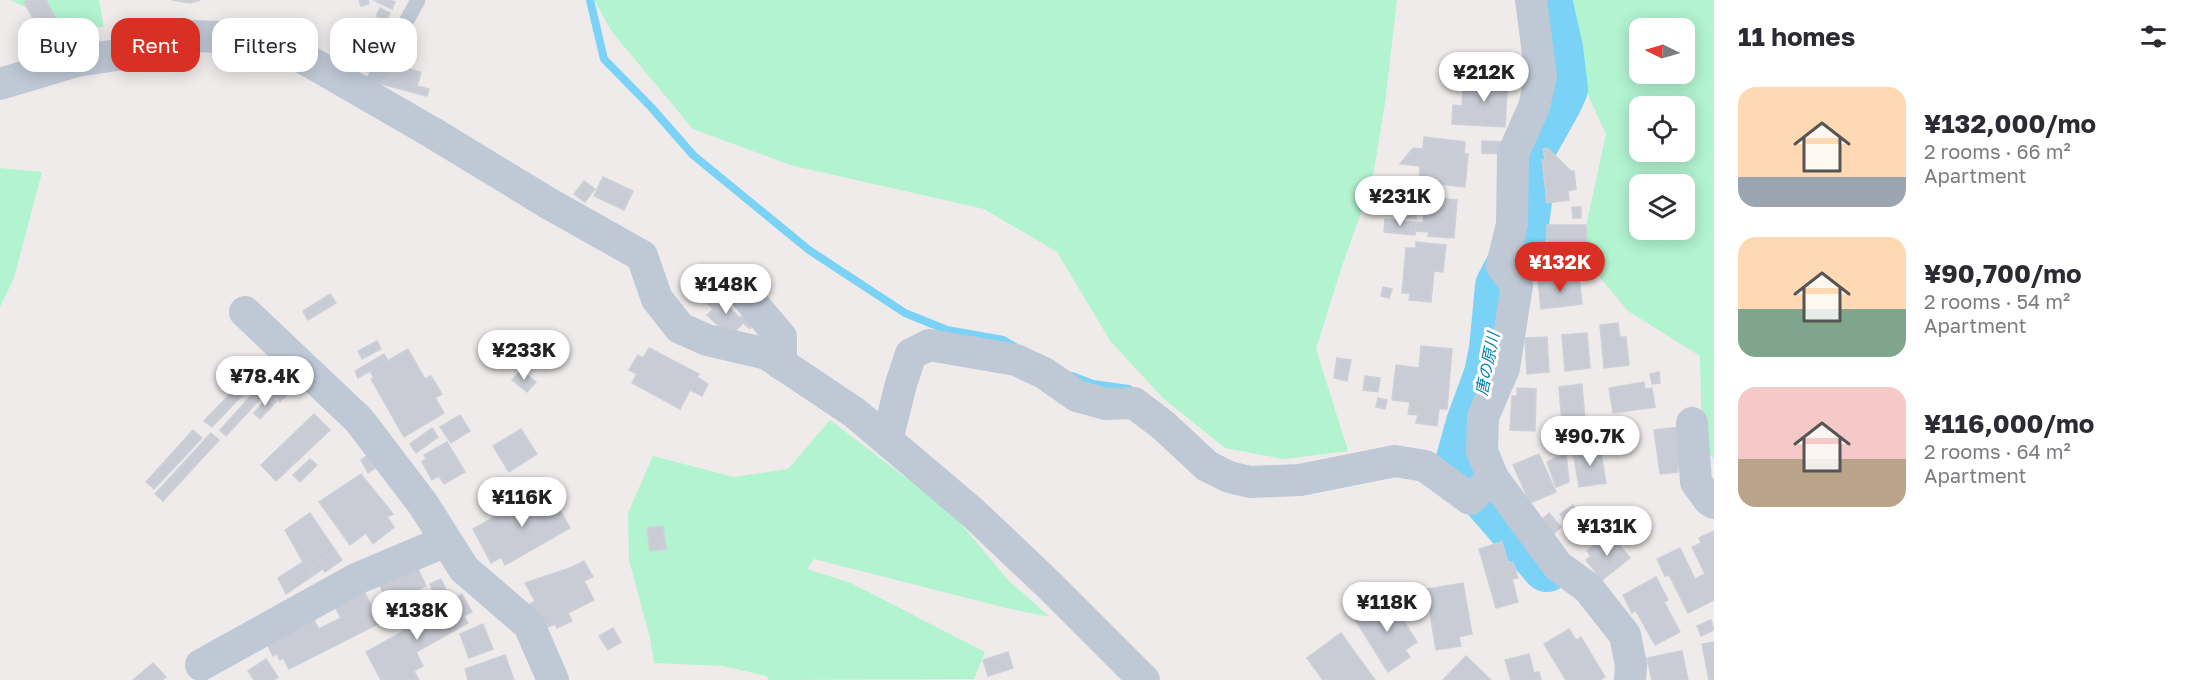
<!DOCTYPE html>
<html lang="en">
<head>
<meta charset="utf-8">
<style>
  body { margin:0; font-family:"Golos Text","Noto Sans JP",sans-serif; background:#f2f2f3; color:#2b2b33; height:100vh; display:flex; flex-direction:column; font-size:22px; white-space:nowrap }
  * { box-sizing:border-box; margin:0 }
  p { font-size:20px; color:#7c7c81 }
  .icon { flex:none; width:33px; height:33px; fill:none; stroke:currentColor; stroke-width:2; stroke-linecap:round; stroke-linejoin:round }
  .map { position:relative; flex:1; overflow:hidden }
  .details { display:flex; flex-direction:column; background:#fff; width:480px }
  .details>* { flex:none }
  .guide { position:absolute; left:18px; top:18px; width:570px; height:54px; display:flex; gap:12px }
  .needle { width:39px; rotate:275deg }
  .fabs { position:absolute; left:1629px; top:18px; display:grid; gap:12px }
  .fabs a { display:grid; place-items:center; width:66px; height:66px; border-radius:12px; background:#fff; box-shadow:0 3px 15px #0003; font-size:30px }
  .price { position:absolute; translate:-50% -51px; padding:0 14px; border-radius:21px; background:#fff; color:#222; font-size:20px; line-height:39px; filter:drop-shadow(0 2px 3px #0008) }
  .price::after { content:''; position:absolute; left:50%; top:36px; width:18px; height:14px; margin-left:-9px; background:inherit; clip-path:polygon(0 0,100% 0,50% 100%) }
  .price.current { background:#d93025; color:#fff }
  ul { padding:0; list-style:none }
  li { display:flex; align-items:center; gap:18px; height:150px; padding:0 24px }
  li span { display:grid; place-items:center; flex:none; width:168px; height:120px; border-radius:18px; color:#555 }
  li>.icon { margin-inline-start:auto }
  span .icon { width:72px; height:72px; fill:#fffc; stroke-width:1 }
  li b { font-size:26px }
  h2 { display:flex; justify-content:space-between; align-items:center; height:72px; padding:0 24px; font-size:26px }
  .pill { padding:0 21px; border-radius:18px; background:#fff; box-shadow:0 3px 15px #0003; font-size:21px; line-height:54px }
  .pill.current { background:#d93025; color:#fff }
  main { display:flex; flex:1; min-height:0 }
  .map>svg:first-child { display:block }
  .green { fill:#b2f3d0; fill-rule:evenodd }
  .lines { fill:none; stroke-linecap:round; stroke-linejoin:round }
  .stream { stroke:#7ad2f6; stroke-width:8 }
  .river { stroke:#7ad2f6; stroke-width:50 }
  .building { fill:#c9ccd4; stroke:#ced0d8; stroke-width:1.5 }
  .service { stroke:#bfc9d5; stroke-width:15 }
  .minor { stroke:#bfc9d5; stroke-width:32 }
  .labels { text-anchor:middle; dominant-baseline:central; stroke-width:6; stroke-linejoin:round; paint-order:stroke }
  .water-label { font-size:16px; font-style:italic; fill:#007db0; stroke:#fff }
</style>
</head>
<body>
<main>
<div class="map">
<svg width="1714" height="680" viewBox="0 0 1714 680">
  <rect width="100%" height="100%" fill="#efebeb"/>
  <!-- green -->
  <g class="green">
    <polygon points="10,0 99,0 104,27 66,26"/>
    <polygon points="594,0 1397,0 1385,103 1372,182 1340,272 1316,349 1348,451 1284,459 1225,448 1164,399 1111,342 1057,252 984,209 790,165 693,129 612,32"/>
    <path d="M1568,0H1714V460L1702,439L1700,356L1628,311L1580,254L1606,134L1568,52ZM1640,28H1684V74H1640ZM1640,106H1684V152H1640ZM1640,184H1684V230H1640Z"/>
    <polygon points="0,168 42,172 14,278 0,307"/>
    <polygon points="830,420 952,513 1008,580 1050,617 1006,608 814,559 807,569 851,583 985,652 974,679 769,680 766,676 723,666 654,663 650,638 629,560 628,513 653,456 734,477 788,469"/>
  </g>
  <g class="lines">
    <!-- stream -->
    <g class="stream">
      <polyline points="590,0 604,59 651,107 693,155 809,250 905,313 947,330 1003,340 1015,347"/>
      <polyline points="1072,376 1093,384 1129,389"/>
      <polyline points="1437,459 1459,466"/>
    </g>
    <!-- river -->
    <polyline class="river" points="1547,567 1459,466 1471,423 1489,374 1494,349 1500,286 1516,256 1524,225 1528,192 1525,170 1529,152 1557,102 1563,89 1558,48 1547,0"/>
  </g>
  <!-- building -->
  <g class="building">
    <polygon points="28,0 46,0 57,21 40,31 24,2"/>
    <polygon points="172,0 200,0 190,3"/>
    <polygon points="359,0 368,0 369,4 361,6"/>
    <polygon points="390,0 395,2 392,9 375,1"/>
    <polygon points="380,8 390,13 386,20 376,16"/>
    <polygon points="386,63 421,72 417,86 429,89 427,96 381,84"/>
    <polygon points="1475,75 1508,77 1505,127 1452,124 1453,105 1462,106 1463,90 1474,90"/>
    <polygon points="1424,137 1465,142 1464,154 1468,154 1465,187 1419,182 1420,166 1400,164 1413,148 1423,149"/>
    <polygon points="1482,141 1505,142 1505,154 1482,153"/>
    <polygon points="1547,148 1571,171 1574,171 1576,189 1568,191 1569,200 1547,203 1542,160 1545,160 1543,149"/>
    <polygon points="603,177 633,191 624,210 594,196"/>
    <polygon points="584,181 595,189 585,202 574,194"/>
    <polygon points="1425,197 1457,200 1454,238 1428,236 1429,232 1415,231 1416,222 1423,223"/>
    <polygon points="1405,205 1417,206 1416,219 1404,218"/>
    <polygon points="1572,207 1581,207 1581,218 1573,218"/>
    <polygon points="1385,219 1416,222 1415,235 1384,232"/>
    <polygon points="1547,225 1586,225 1587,250 1547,250"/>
    <polygon points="1416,242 1446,245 1443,272 1434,271 1431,302 1409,300 1410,293 1402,293 1406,248 1416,248"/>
    <polygon points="1579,276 1582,304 1541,309 1538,281"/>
    <polygon points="1383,287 1392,289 1389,298 1381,296"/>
    <polygon points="716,289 724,297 721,299 740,318 746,312 756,323 750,329 743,323 730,337 707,315 713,309 704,300"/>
    <polygon points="330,294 336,303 308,320 303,311"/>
    <polygon points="1618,323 1620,337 1626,337 1629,365 1604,368 1600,325"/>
    <polygon points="1587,333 1590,368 1565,371 1562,335"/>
    <polygon points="1547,337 1549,372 1527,374 1525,338"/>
    <polygon points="377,341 381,349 362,359 358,351"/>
    <polygon points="1421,346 1452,349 1447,409 1439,409 1437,426 1416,423 1418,415 1408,414 1410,402 1392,400 1396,365 1419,368"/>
    <polygon points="649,348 699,374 697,377 708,384 702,396 690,390 680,409 632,383 637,374 629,370 638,355 643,358"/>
    <polygon points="408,349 425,379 431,376 442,394 435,398 444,413 404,437 371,379 374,378 370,371"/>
    <polygon points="384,354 388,361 358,378 355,371"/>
    <polygon points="1337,358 1351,360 1347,381 1334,378"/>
    <polygon points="262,361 268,368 212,427 204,421"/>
    <polygon points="275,369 282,375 226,436 220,430"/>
    <polygon points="521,370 536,382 527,392 512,380"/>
    <polygon points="1659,372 1660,383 1652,384 1650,374"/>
    <polygon points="288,373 298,383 280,402 270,392"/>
    <polygon points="1365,376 1380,378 1378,392 1363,390"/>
    <polygon points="1644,382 1645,389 1652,388 1655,407 1613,413 1609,388"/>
    <polygon points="1582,384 1585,421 1562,423 1559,387"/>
    <polygon points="1517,388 1536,389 1535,431 1510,430 1512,396 1517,396"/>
    <polygon points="270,395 277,401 260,419 254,413"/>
    <polygon points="1378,398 1387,400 1385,409 1376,407"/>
    <polygon points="314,414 330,430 276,481 261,465"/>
    <polygon points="460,415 470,431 451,443 440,427"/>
    <polygon points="1680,427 1684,465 1678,466 1678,472 1660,474 1654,430"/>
    <polygon points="432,428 438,437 416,453 410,444"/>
    <polygon points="521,429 537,454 509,472 493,446"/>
    <polygon points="193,430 202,438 154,489 146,482"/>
    <polygon points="211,433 219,440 163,501 155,494"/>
    <polygon points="447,442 465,472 444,484 439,476 432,480 422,462 426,459 424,455"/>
    <polygon points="1600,446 1606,483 1579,487 1573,451"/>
    <polygon points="372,452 381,464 368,473 361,460"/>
    <polygon points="1566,453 1569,482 1556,487 1547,462"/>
    <polygon points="1539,454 1556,492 1530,503 1513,465"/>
    <polygon points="310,459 317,465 300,482 293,475"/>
    <polygon points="361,474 393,514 387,517 394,527 373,544 366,533 350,545 319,502"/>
    <polygon points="547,487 570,528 505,565 501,557 491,563 473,529"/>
    <polygon points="1573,505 1587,525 1574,534 1560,514"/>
    <polygon points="310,513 335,550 309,568 314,575 286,594 278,578 303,562 285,530"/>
    <polygon points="1549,513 1561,527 1547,540 1535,526"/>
    <polygon points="1597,525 1604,534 1593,542 1586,533"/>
    <polygon points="663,526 666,549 650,551 647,528"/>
    <polygon points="1714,531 1714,600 1688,613 1669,575 1665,576 1657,559 1680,548 1695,579 1705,574 1692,547 1701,543 1699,538"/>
    <polygon points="1610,533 1630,558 1602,580 1586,560 1591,556 1587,551"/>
    <polygon points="1502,542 1508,563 1513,562 1518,578 1512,579 1518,602 1496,608 1479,549"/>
    <polygon points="335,550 342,560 325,572 323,569 314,575 309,568"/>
    <polygon points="411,554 426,586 389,604 373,571"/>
    <polygon points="584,561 593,577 584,581 594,600 568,613 572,621 557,628 555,624 543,629 530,604 535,601 525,583 570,568"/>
    <polygon points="1656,577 1668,600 1664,602 1680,632 1655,645 1636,611 1632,613 1623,595"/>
    <polygon points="441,579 448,594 437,600 430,584"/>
    <polygon points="360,583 380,623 289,669 283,658 280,660 277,654 273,656 262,635 307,607 319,629 341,618 330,598"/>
    <polygon points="1463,583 1472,634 1459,637 1461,646 1436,650 1426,589"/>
    <polygon points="462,594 472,612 464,616 468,623 416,652 423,666 414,671 419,680 381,680 366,652 404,631 402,628"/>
    <polygon points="1388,596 1417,642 1405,650 1410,657 1388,672 1354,618"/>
    <polygon points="1711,620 1714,630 1701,636 1697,626"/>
    <polygon points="483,624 493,649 469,658 460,634"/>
    <polygon points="613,628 621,642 608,650 599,636"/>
    <polygon points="1569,629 1576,640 1581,637 1605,677 1600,680 1566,680 1544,644"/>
    <polygon points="1341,633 1375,680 1323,680 1307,658"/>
    <polygon points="1714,642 1714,680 1709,680 1702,644"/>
    <polygon points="1682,651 1688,680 1652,680 1647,658"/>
    <polygon points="1008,652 1013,668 988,676 983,660"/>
    <polygon points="1529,654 1534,673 1539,672 1541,680 1511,680 1505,660"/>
    <polygon points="505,655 514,680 468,680 465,669"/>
    <polygon points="1466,656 1491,680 1443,680"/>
    <polygon points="266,659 278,677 274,680 254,680 248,671"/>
    <polygon points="153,663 166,677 162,680 133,680"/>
  </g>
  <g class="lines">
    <!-- service -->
    <polyline class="service" points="366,94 418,0"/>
    <!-- minor -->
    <g class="minor">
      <polyline points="1531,0 1541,76 1534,107 1513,154 1512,224 1502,266 1517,285 1504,368 1483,417 1482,451 1493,478 1558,566 1588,588 1625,635 1631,665 1630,680"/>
      <polyline points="0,84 77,61 143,51 192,36 248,38 298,55 433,133 548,203 642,256 657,299 680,328 707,340 767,354 855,413 973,513 1048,584 1144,680"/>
      <polyline points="742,291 781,337 781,364"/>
      <polyline points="245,312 359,420 423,504 464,569 529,625 553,680"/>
      <polyline points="1692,423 1696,482 1709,500 1714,503"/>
      <polyline points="887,440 901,384 911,354 929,345 1016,360 1044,373 1077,396 1106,404 1134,403 1164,426 1207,466 1229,477 1250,482 1300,480 1395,461 1425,466 1470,499 1493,478"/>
      <polyline points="201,665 356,579 446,541"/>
    </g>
  </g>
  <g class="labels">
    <!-- water labels -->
    <g class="water-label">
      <text transform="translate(1487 364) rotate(-79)">唐の原川</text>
    </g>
  </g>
</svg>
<div class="fabs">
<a><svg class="needle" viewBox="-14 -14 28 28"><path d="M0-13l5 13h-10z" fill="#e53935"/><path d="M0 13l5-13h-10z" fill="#7c7c81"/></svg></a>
<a><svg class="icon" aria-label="locate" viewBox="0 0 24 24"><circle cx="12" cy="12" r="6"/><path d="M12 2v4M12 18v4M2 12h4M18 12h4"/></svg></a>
<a><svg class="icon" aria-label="layers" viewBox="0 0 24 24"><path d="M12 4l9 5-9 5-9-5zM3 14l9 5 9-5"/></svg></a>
</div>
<b class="price" style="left:1484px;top:103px">¥212K</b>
<b class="price" style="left:1400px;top:227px">¥231K</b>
<b class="price current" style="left:1560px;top:293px">¥132K</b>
<b class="price" style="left:726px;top:315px">¥148K</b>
<b class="price" style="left:524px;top:381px">¥233K</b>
<b class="price" style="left:265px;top:407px">¥78.4K</b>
<b class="price" style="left:1590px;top:467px">¥90.7K</b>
<b class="price" style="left:522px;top:528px">¥116K</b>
<b class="price" style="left:1607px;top:557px">¥131K</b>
<b class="price" style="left:1387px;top:633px">¥118K</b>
<b class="price" style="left:417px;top:641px">¥138K</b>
<div class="guide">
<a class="pill">Buy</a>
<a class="pill current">Rent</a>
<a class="pill">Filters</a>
<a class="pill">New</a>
</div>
</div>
<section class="details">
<h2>11 homes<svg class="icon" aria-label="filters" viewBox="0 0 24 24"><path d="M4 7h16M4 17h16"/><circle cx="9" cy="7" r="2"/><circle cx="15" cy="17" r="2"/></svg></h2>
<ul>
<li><span style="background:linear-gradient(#ffd9b3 75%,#9aa5b1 0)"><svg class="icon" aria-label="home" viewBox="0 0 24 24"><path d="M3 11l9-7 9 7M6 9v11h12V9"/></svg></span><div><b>¥132,000/mo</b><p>2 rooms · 66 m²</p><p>Apartment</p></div></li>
<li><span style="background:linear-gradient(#ffd9b3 60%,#7fa58c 0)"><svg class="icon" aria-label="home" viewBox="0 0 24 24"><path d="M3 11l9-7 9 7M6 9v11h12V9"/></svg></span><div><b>¥90,700/mo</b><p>2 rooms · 54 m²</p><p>Apartment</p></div></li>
<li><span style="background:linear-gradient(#f6c9c9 60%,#b9a48a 0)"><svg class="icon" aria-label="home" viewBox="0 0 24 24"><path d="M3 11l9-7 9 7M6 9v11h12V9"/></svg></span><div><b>¥116,000/mo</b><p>2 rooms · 64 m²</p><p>Apartment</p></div></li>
</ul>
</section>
</main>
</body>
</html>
